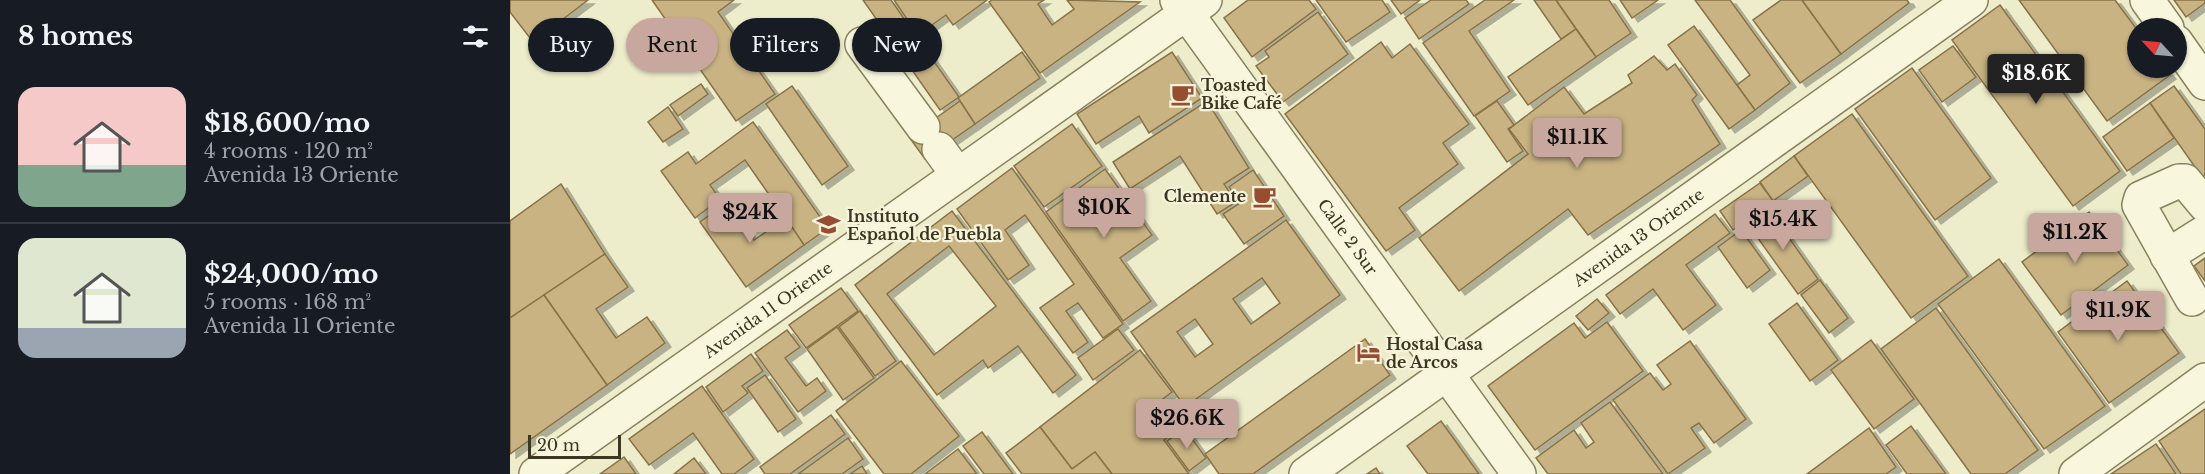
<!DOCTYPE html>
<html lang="en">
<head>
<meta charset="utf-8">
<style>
  body { margin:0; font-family:"Libre Baskerville",serif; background:#20242c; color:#f1f3f6; height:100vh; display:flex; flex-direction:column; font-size:22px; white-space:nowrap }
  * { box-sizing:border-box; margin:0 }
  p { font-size:20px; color:#9ea1a6 }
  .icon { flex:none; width:33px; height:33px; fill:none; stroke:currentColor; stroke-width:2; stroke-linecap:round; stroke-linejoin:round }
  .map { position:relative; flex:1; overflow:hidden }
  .panel { display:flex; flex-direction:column; background:#171b24; width:510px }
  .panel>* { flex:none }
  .guide { position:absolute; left:18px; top:18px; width:570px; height:54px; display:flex; gap:12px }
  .needle { width:39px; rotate:296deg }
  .controls { position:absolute; left:1617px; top:18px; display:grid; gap:12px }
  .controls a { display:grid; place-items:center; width:60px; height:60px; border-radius:50%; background:#171b24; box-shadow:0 2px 4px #0004; font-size:30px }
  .scale { position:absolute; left:18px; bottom:15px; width:93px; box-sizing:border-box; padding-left:6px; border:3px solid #3b3522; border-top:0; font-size:16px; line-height:21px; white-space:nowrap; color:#3b3522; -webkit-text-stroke:4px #f5f4da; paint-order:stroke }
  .price { position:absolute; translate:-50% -51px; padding:0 14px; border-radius:6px; background:#c8a89e; color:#111; font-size:20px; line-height:39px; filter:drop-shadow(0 2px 3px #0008) }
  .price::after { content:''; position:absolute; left:50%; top:36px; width:18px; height:14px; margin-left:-9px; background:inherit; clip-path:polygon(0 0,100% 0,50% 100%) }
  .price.selected { background:#222; color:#fff }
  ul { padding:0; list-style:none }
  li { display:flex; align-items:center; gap:18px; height:150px; padding:0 18px }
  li+li { border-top:2px solid #363941 }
  li span { display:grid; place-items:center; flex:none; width:168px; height:120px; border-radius:18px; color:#555 }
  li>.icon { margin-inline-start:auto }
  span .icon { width:72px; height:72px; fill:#fffc; stroke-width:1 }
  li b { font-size:26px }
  h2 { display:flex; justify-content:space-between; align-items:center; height:72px; padding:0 18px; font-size:26px }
  .chip { padding:0 21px; border-radius:27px; background:#171b24; box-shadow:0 2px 4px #0004; font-size:21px; line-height:54px }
  .chip.selected { background:#c8a89e; color:#111 }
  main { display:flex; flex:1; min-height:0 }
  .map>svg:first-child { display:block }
  .building { fill:#c9b383; stroke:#887246; stroke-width:1.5; fill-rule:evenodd; filter:url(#shadow) }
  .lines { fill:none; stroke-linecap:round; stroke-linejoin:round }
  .minor-casing { stroke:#89815f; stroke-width:36 }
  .minor { stroke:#f8f7de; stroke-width:33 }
  .labels { text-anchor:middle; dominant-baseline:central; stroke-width:4.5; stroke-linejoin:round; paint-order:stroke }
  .poi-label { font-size:16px; font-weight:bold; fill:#3b3522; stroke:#f5f4da; text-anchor:start }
  .street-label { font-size:16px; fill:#3b3522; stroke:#f5f4da }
</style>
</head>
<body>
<main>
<section class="panel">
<h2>8 homes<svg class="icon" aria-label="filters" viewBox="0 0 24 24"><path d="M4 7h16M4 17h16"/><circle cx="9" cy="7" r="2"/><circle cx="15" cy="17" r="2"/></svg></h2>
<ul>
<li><span style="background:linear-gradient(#f6c9c9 65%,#7fa58c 0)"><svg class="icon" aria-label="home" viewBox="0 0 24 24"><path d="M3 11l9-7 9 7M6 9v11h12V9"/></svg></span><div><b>$18,600/mo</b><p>4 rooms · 120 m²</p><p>Avenida 13 Oriente</p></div></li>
<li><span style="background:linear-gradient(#dfe7d0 75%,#9aa5b1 0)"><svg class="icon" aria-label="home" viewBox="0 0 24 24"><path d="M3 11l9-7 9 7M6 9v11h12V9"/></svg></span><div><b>$24,000/mo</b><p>5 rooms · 168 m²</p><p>Avenida 11 Oriente</p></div></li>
</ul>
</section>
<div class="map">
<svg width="1695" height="474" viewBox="0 0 1695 474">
  <defs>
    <filter id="shadow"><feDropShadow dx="6" dy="4" stdDeviation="0" flood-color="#0004"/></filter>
  </defs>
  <rect width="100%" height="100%" fill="#edeccb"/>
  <!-- building -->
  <g class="building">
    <polygon points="0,0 78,0 23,42 0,12"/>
    <polygon points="142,0 224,0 208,12 265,94 226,121"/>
    <polygon points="353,0 381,0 449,97 430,110"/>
    <polygon points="384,0 477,0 443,25 436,15 408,35"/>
    <polygon points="482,0 534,0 528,4 542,25 564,9 557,0 630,2 530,73 479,2"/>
    <polygon points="738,0 799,0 806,9 742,57 714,18"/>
    <polygon points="806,0 872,0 880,12 836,42"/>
    <polygon points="881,0 910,0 891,14"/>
    <polygon points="921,0 956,0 959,4 909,39 895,18"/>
    <polygon points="975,0 1004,0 959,31 1000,91 964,116 913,43"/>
    <polygon points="1024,0 1046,0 1066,29 1051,39"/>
    <polygon points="1046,0 1099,0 1121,33 1086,57"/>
    <polygon points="1110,0 1148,0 1122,18"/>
    <polygon points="1185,0 1220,0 1280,83 1245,110 1227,85 1240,75"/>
    <polygon points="1271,0 1292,0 1331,54 1290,83 1243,20"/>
    <polygon points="1292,0 1397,0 1399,3 1331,54"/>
    <polygon points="1509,0 1605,0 1628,31 1628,68 1654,68 1660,75 1597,121"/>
    <polygon points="1664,0 1695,0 1695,3 1676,17"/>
    <polygon points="1490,5 1610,171 1563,206 1442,40"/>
    <polygon points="808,12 838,54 773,102 746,66 759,57 755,51"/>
    <polygon points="1184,26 1245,110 1219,129 1158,45"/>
    <polygon points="1066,29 1086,57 1018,105 998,77"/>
    <polygon points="871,42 882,58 900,44 959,124 933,143 948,164 889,208 905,230 876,251 775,114"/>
    <polygon points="1443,46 1466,77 1432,102 1409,70"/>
    <polygon points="512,52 530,78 465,124 448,98"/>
    <polygon points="662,52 692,98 639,133 629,116 586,144 567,114"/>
    <polygon points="1144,56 1157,70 1165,64 1187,95 1182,100 1210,144 1078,235 1058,209 949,291 909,238 1018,154 999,129 1054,87 1074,114 1122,83 1118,75"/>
    <polygon points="1402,68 1481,178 1425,220 1345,109"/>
    <polygon points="191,84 198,94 168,116 160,105"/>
    <polygon points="282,86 338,166 312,185 256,104"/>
    <polygon points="1664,86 1695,129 1695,175 1692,177 1640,103"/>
    <polygon points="450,101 465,124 415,159 399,137"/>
    <polygon points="697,101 739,168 714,184 726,202 707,214 670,156 620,189 603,162"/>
    <polygon points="987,101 1004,125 998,129 1013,151 997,162 965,116"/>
    <polygon points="1640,103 1664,138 1617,171 1593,137"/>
    <polygon points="158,107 173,129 153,142 138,122"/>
    <polygon points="1342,114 1458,276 1401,318 1284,156"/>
    <polygon points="243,122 318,228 294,245 235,160 200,185 210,199 185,218 151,171 178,152 186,164"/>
    <polygon points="562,124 592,166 534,207 504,166"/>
    <polygon points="1284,156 1298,176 1263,201 1250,182"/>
    <polygon points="502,168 613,324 593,338 568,303 556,311 578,342 563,353 530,308 564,284 515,215 495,230 519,265 498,280 447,209"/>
    <polygon points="595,169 642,235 610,258 641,301 613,321 536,212"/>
    <polygon points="743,170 774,216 734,244 713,214 730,203 719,187"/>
    <polygon points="1250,183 1263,201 1223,230 1210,211"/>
    <polygon points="51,184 95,254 0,318 0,221"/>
    <polygon points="218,202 244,240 276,218 294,245 236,287 190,222"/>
    <polygon points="1258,208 1308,279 1288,294 1237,223"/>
    <path d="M442,211L566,375L543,393L508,346L478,368L473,360L427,395L345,285ZM439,246L486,306L424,355L377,294Z"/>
    <polygon points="1579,212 1618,265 1551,315 1512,262"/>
    <polygon points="1205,214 1220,233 1176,265 1206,305 1173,330 1143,289 1110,314 1096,295"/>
    <path d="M776,220L830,295L675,407L621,332ZM752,278L770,303L741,324L723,299ZM685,319L703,344L685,357L667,332Z"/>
    <polygon points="1231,230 1260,270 1237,288 1208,247"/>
    <polygon points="95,254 118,287 86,309 106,338 137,317 155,343 97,385 34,295"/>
    <polygon points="1695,258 1695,281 1684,266"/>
    <polygon points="1489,259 1595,406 1534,449 1428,304"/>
    <polygon points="1310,280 1338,318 1319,333 1291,295"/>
    <polygon points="1617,281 1669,353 1599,403 1548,332"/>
    <polygon points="331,288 348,311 296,348 279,325"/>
    <polygon points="34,295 97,385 0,454 0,318"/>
    <polygon points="1087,299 1099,313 1078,330 1066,316"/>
    <polygon points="1287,303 1328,360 1300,381 1259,324"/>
    <polygon points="1426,308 1528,450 1495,474 1461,474 1371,349"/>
    <polygon points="350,311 386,361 365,376 329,327"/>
    <polygon points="1097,322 1133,371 1025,450 978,386 1064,323 1075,338"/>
    <polygon points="327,327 364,378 333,400 297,349"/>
    <polygon points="608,329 624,350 583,380 568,358"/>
    <polygon points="277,330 290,347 275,358 296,386 307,378 316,391 288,412 245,353"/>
    <polygon points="855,339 880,375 743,474 709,474 695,454"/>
    <polygon points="1361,340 1404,399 1364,429 1321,370"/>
    <polygon points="1180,341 1236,419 1204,443 1189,423 1181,428 1195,448 1158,474 1103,400 1140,373 1153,390 1161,384 1147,365"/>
    <polygon points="630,350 662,392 641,408 661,434 654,440 679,474 602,474 585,452 562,469 530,427"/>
    <polygon points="241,354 253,371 232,386 238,393 213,412 196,387"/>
    <polygon points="391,361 449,436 401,474 374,474 326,411"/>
    <polygon points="255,375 286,419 268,432 237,388"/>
    <polygon points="192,386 244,459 224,474 212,474 183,433 139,465 119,439"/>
    <polygon points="1100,402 1153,474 1038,474 1026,458 1064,430 1076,448 1084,442 1071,423"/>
    <polygon points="1695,409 1695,474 1671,474 1649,441"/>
    <polygon points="321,415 335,434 280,474 255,474 250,467"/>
    <polygon points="931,421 969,474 918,474 897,446"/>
    <polygon points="1401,426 1436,474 1397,474 1376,445"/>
    <polygon points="530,427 562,469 585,452 602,474 512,474 496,453"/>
    <polygon points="1359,428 1386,467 1376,474 1297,474"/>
    <polygon points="675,429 696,458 679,471 657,441"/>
    <polygon points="472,432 503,474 474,474 453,446"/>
    <polygon points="338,438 353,459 332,474 288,474"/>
    <polygon points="1646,444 1666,474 1601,474"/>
    <polygon points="448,449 467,474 415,474"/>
    <polygon points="114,457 126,474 90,474"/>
    <polygon points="184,458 196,474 164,474"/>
    <polygon points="352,466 357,474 340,474"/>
    <polygon points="866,468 870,474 857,474"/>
  </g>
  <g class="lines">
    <defs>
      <g id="minor">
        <path id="s1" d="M667,0L1009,474"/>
        <polyline points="1637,0 1657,28"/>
        <polyline points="1666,42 1695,83"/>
        <polyline points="352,44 413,127"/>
        <polyline points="429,149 448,175"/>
        <polyline points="1657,256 1695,232"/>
        <polyline points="1682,299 1629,205 1631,198 1669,181 1675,181 1695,205"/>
        <path id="s2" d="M26,474L695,0"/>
        <path id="s3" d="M796,474L1461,0"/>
        <polyline points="1566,474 1695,380"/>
      </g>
    </defs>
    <!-- minor casing -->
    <use href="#minor" class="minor-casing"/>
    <!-- minor -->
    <use href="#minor" class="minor"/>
  </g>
  <!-- icons -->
  <defs>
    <symbol id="cafe-bare" viewBox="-9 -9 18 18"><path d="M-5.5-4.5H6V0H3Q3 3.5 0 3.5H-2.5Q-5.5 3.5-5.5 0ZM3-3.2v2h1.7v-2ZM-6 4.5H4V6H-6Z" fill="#964d32" stroke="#f5f4da" stroke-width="2.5" paint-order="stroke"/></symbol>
    <symbol id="school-bare" viewBox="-9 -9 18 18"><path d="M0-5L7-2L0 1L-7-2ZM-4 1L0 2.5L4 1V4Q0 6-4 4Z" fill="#964d32" stroke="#f5f4da" stroke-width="2.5" paint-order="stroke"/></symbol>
    <symbol id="hotel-bare" viewBox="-9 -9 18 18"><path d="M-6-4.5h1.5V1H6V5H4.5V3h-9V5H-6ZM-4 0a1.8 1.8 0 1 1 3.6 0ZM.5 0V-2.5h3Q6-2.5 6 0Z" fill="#964d32" stroke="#f5f4da" stroke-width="2.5" paint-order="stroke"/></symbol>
  </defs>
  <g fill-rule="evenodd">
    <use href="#cafe-bare" x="656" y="78" width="33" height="33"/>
    <use href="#cafe-bare" x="738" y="180" width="33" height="33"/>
    <use href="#school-bare" x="302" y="208" width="33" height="33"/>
    <use href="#hotel-bare" x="842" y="336" width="33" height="33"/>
  </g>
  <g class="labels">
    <!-- poi labels -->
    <g class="poi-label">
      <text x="691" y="85">Toasted<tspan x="691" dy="18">Bike Café</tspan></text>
      <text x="736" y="196" text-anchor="end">Clemente</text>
      <text x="337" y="216">Instituto<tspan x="337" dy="18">Español de Puebla</tspan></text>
      <text x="876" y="344">Hostal Casa<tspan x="876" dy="18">de Arcos</tspan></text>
    </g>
    <!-- street labels -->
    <g class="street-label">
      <text stroke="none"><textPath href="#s1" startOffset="292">Calle 2 Sur</textPath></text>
      <text stroke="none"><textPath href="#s3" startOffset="408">Avenida 13 Oriente</textPath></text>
      <text stroke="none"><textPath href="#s2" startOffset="284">Avenida 11 Oriente</textPath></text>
    </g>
  </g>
</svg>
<div class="controls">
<a><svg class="needle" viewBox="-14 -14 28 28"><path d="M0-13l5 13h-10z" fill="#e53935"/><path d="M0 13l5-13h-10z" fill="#9ea1a6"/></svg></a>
</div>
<div class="scale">20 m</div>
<b class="price selected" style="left:1526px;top:105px">$18.6K</b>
<b class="price" style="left:1067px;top:169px">$11.1K</b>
<b class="price" style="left:594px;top:239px">$10K</b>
<b class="price" style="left:240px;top:244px">$24K</b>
<b class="price" style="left:1273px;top:251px">$15.4K</b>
<b class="price" style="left:1565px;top:264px">$11.2K</b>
<b class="price" style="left:1608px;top:342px">$11.9K</b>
<b class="price" style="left:677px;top:450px">$26.6K</b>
<div class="guide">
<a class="chip">Buy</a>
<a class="chip selected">Rent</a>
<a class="chip">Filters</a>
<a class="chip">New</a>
</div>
</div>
</main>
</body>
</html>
